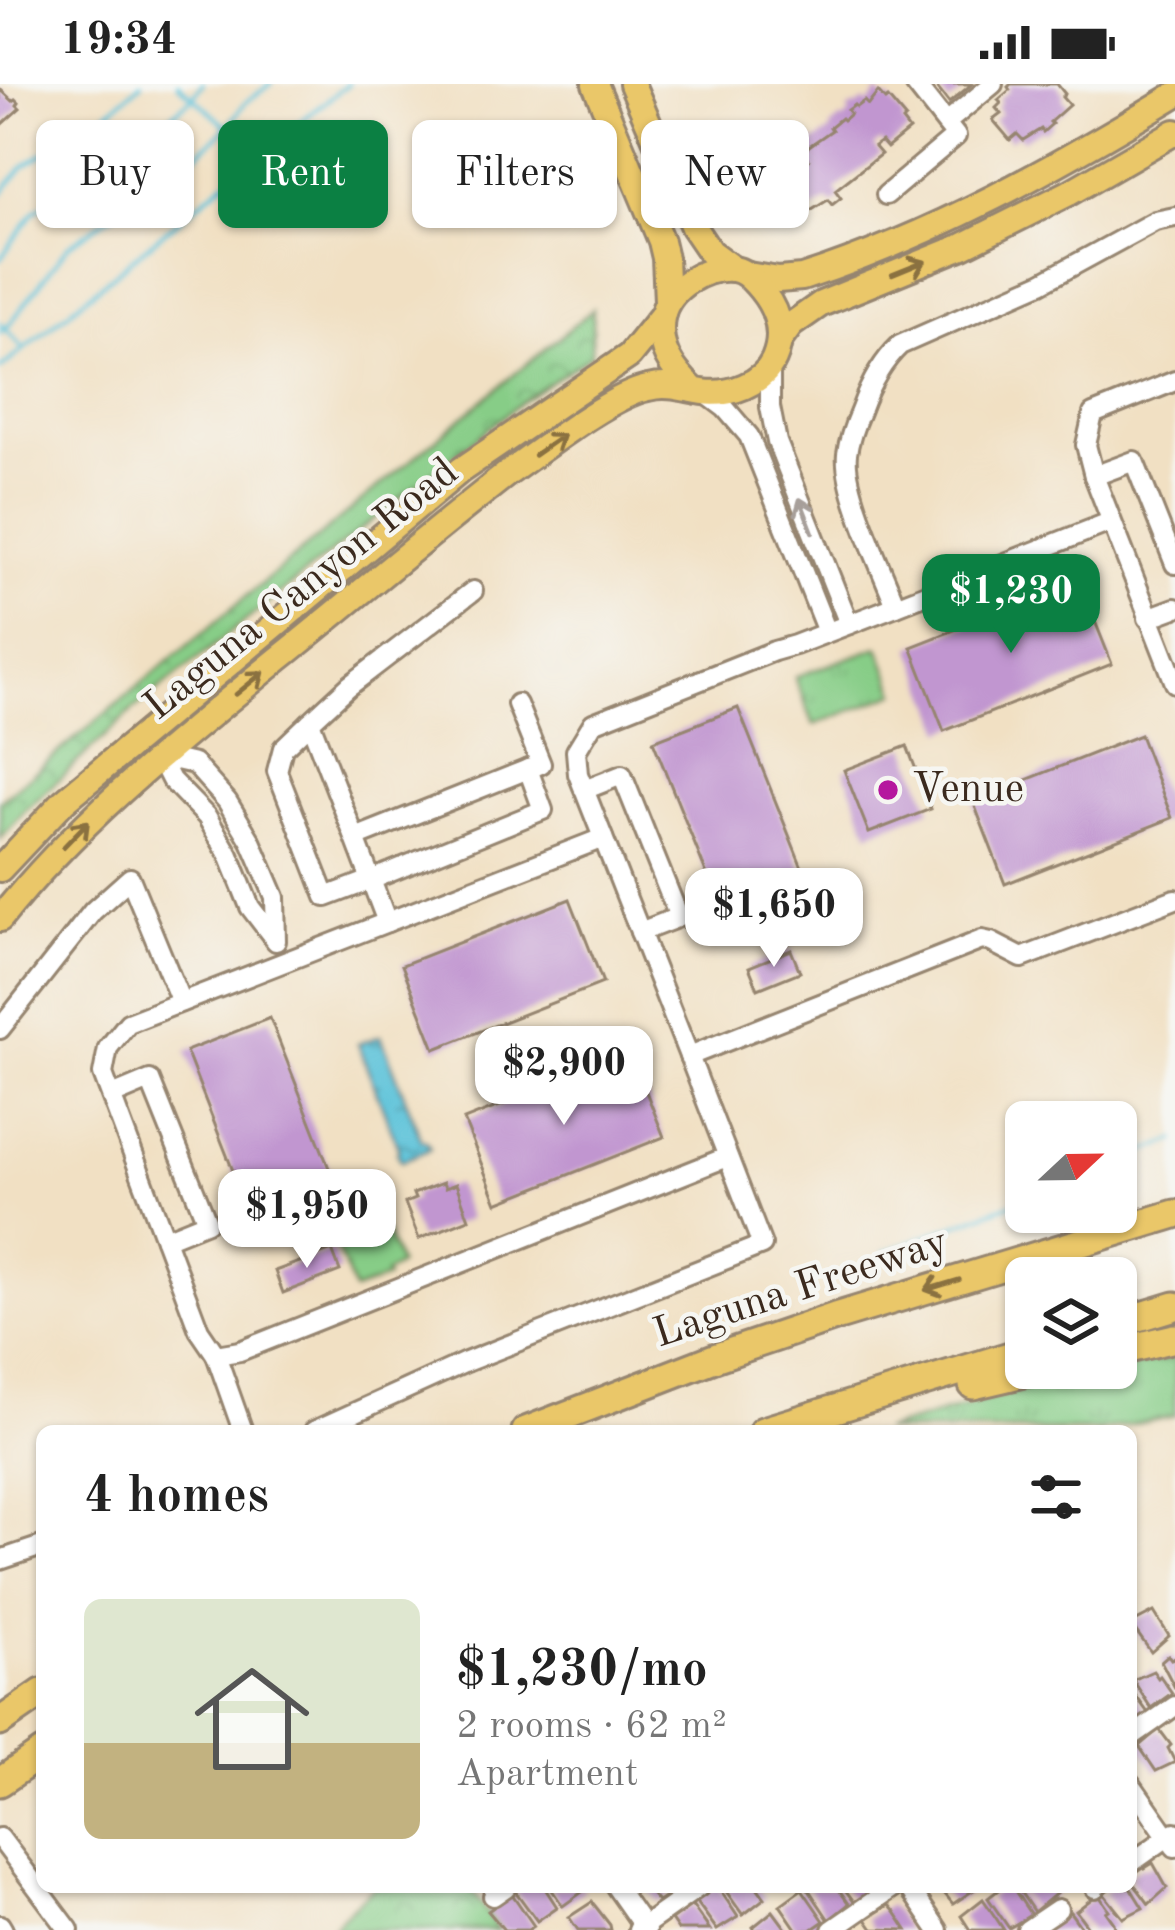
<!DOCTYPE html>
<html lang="en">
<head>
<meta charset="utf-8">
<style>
  body { margin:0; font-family:"Old Standard TT",serif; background:#f6f6f6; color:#222; height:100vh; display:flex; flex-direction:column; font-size:45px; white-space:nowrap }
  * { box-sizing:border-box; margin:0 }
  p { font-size:39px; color:#767676 }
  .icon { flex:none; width:66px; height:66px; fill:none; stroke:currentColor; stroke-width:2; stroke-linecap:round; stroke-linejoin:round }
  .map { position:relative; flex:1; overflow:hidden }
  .details { position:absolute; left:36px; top:1341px; width:1101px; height:468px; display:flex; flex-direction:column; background:#fff; border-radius:18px; box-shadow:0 3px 9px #0004 }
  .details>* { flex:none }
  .guide { position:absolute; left:36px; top:36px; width:1104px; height:108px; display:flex; gap:24px }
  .needle { width:78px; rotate:68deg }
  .tools { position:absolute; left:1005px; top:1017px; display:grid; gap:24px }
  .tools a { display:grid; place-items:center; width:132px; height:132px; border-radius:18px; background:#fff; box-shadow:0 3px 9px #0004; font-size:60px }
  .price { position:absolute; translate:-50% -102px; padding:0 27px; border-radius:24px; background:#fff; color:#222; font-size:39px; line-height:78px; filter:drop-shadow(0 3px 6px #0008) }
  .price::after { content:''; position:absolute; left:50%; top:72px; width:36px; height:27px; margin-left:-18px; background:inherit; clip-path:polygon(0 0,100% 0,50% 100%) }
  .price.current { background:#0b8043; color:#fff }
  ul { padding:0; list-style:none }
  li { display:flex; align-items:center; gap:36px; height:300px; padding:0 48px }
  li span { display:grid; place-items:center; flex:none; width:336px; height:240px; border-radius:18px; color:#555 }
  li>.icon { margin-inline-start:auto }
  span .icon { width:144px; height:144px; fill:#fffc; stroke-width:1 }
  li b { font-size:51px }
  h2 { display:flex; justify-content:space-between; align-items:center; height:144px; padding:0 48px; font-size:51px }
  .tag { padding:0 42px; border-radius:18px; background:#fff; box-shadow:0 3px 9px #0004; font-size:42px; line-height:108px }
  .tag.current { background:#0b8043; color:#fff }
  .status { display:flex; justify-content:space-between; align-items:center; height:84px; padding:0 60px; background:#fff; direction:ltr }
  .status svg { height:33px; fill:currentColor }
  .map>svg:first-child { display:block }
  .grass { fill:url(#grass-tufts); stroke:#617c52; stroke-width:3 }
  .park { fill:url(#park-crowns); stroke:#617c52; stroke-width:3 }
  .water { fill:url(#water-ripples); stroke:#4c767c; stroke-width:3 }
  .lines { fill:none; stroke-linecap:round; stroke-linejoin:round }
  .stream { stroke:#5cc2d9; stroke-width:4.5 }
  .building { fill:#c196d0 }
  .minor-casing { stroke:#968570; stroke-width:24 }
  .major-casing { stroke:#968570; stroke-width:30 }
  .highway-casing { stroke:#968570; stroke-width:33 }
  .minor { stroke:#fff; stroke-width:18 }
  .major { stroke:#eac769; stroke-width:24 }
  .highway { stroke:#eac769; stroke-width:27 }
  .oneway { stroke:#8a7140 }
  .oneway2 { stroke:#a79f9a }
  .poi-dot { fill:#b5179e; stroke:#f6f6f2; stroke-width:4.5 }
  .labels { text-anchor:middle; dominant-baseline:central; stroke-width:9; stroke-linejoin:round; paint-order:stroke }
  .street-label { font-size:42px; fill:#3b2a1e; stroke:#f6f6f2 }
  .poi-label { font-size:42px; fill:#3b2a1e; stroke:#f6f6f2; text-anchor:start }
</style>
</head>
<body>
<div class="status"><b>19:34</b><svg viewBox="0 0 49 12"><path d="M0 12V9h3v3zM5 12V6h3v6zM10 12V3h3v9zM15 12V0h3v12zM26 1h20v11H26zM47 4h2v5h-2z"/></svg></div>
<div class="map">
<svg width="1175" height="1846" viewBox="0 0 1175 1846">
  <defs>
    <pattern id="grass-tufts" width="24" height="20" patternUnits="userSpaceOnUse" patternTransform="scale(3)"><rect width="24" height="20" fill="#87cd87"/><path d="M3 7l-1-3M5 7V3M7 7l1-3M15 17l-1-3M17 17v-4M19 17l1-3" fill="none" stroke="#75b074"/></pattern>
    <pattern id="park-crowns" width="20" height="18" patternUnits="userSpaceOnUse" patternTransform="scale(3)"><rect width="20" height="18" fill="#87cd87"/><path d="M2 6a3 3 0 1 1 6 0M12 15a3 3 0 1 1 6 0" fill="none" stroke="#75b074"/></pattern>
    <pattern id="water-ripples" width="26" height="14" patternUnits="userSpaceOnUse" patternTransform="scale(3)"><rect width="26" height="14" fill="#5cc2d9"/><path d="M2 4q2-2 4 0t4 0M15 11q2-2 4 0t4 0" fill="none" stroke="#4d9eaf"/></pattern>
  </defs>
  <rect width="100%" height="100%" fill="#f6f6f2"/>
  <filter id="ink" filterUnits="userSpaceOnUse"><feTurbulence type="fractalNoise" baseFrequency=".00833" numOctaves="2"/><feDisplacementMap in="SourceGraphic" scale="24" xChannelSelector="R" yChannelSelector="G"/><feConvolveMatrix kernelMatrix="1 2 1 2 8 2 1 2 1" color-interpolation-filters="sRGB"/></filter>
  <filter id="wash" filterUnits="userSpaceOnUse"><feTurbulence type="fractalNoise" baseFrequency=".004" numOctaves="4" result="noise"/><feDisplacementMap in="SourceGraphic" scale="48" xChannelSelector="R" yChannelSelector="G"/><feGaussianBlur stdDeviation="2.7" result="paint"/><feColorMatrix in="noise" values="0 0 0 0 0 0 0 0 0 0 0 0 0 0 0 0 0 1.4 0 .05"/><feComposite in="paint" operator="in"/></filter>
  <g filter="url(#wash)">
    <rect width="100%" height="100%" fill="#f1e0c3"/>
    <!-- grass -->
    <g class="grass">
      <polygon points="879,563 897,609 814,641 795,593"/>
      <polygon points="383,1140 399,1181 385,1190 387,1194 354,1207 335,1159"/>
      <polygon points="1175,1273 1175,1332 1099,1347 883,1347 1010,1309"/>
    </g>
    <!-- park -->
    <g class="park">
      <polygon points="593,225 591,271 524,316 133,626 26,726 0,755 0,717"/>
      <polygon points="374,1803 469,1803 498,1846 332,1846 343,1832"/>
    </g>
    <!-- water -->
    <polygon class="water" points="381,952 422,1057 426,1057 430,1065 401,1077 397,1068 399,1066 358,960"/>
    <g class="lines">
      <!-- stream -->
      <g class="stream">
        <polyline points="178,0 259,70"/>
        <polyline points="0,112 24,82 103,32 141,0"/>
        <polyline points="0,175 35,127 143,55 193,13 202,0"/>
        <polyline points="0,239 24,265"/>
        <polyline points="0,248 10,240 68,162 187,79 228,43 245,19 271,0"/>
        <polyline points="0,285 233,91 348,0"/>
        <polyline points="1116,1079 1175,1056"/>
        <polyline points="885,1168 1026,1114"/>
      </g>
    </g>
    <g id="blocks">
      <!-- building -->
      <g class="building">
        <polygon points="934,0 972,0 949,19"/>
        <polygon points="1011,0 1057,0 1065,10 1062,13 1069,21 1050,38 1052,40 1043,48 1041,45 1023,56 1017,50 1010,56 993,36 1001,30 996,24 1001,19 998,16 1010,6 1008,3"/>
        <polygon points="0,5 13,17 16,15 19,18 17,21 20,24 0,42"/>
        <polygon points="878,8 885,16 888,14 905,34 902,37 909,46 887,64 881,57 874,62 881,70 835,106 841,114 832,121 828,116 807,129 800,122 797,124 779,101 781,99 776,93 796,73 803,81 809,76 804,69 809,62 832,46 830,43 841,34 843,36 850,30 847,26 854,21 856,23 864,17 868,21"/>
        <polygon points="1079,497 1112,580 944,647 911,563"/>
        <polygon points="738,624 805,791 721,825 653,657"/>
        <polygon points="1140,651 1172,734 1005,800 973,717"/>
        <polygon points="907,662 931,725 869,749 844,686"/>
        <polygon points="570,815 603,899 435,965 402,881"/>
        <polygon points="791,866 800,888 758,905 749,883"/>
        <polygon points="270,934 336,1102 252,1135 186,967"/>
        <polygon points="631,970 664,1053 497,1119 464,1036"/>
        <polygon points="443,1099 445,1104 456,1100 469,1135 419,1155 405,1119 415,1115 413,1110"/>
        <polygon points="332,1166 340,1187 283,1209 275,1187"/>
        <polygon points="1154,1528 1169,1552 1151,1568 1131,1540"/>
        <polygon points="1168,1571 1171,1575 1175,1573 1175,1604 1161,1577"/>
        <polygon points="1153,1587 1158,1594 1160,1592 1172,1609 1151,1624 1133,1596"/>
        <polygon points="1131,1605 1148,1629 1134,1639 1131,1635"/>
        <polygon points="1159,1645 1171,1661 1168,1664 1175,1678 1156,1687 1139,1662"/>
        <polygon points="1153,1779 1167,1804 1149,1820 1131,1796 1131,1789 1143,1781 1145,1784"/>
        <polygon points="521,1803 544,1803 557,1823 537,1837 515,1807"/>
        <polygon points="550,1803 583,1803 585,1806 563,1822"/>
        <polygon points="645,1803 681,1803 658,1818"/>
        <polygon points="715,1803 718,1803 738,1833 717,1846 696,1817"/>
        <polygon points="723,1803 757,1803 765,1814 743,1831"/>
        <polygon points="807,1803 837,1803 849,1820 829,1836"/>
        <polygon points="843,1803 875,1803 855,1819"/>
        <polygon points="939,1803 978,1803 953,1820"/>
        <polygon points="1002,1803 1013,1804 1031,1831 1009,1844 988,1814"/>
        <polygon points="1017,1803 1053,1803 1057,1809 1034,1828"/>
        <polygon points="1112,1803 1130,1803 1143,1824 1123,1834 1103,1809"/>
        <polygon points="802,1805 824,1837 811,1846 797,1846 780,1821"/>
        <polygon points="512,1810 534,1842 528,1846 504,1846 488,1827"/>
        <polygon points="1098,1810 1109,1826 1106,1828 1114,1839 1115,1843 1110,1846 1090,1846 1076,1827"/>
        <polygon points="983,1815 1004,1846 970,1846 961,1832"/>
        <polygon points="592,1818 610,1841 611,1846 578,1846 573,1839 569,1833"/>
        <polygon points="692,1821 710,1846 678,1846 671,1836"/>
        <polygon points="889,1821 895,1828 907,1846 873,1845 866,1835"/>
        <polygon points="773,1827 787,1846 755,1846 753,1843"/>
        <polygon points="1070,1828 1083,1846 1042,1846 1060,1835"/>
      </g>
    </g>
  </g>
  <g filter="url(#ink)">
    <use href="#blocks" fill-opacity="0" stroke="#968570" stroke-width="3"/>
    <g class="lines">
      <defs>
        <g id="minor">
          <polyline points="946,39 993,0"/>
          <polyline points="886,111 956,52 915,0"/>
          <polyline points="770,283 770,323 777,358 849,540"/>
          <polyline points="1175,297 1093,330 1086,361 1094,392 1175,599"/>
          <polyline points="705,309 725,324 749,352 827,548"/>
          <polyline points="1094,392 1134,377 1175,480"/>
          <path d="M1110,438L896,522C882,485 843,405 847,370C849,354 855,339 861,325C870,300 881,279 900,261L1041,199L1155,137L1175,133"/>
          <polyline points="896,522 795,561 774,567 593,639 576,667 578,690 689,972 982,856 991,858 1022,874 1175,815"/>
          <polyline points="1148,534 1175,524"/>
          <polyline points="310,638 349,602 473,507"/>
          <polygon points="159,672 194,680 227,717 251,757 275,813 276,857 250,823 229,771 207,733 171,696"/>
          <polyline points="584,706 622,691 679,833 640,848"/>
          <polyline points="355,754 371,796 326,813 277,687 283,664 310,638 355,754 541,680 517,620"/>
          <polyline points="603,754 128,939 108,964 103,990 199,1246 216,1271 240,1267 727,1073"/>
          <polyline points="387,838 371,796 543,726 528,685"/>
          <polyline points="0,945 93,827 130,794 181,918"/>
          <polyline points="112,1012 150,996 207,1138 165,1155"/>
          <polyline points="216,1271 243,1347"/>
          <polyline points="314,1347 466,1278 762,1161 689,972"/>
          <polyline points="0,1476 42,1462"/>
          <polyline points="1131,1653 1175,1622"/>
          <polyline points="1131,1700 1175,1763"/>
          <polyline points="0,1754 69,1846"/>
          <polyline points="1131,1779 1175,1748"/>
          <polyline points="616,1803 646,1846"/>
          <polyline points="909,1803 938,1846"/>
          <polyline points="1095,1804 1096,1803"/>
          <polyline points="493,1812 506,1803"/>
          <polyline points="0,1841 3,1846"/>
          <polyline points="638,1846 699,1803"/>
          <polyline points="832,1846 894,1803"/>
          <polyline points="1027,1846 1058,1825"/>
        </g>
        <g id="major">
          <polyline points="595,0 661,157 665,174 667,217"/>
          <polyline points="632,0 693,143 710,168 733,185"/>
          <path d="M748,191L778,196L802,194C935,151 1056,83 1175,11"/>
          <polyline points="780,256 791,241 821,220 963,162 1069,109 1175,48"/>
          <polyline points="0,785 64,717 461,386 629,272 663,230"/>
          <path d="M0,835C80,734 181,655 280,574C356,513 430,450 507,390C540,367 611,311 648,304C668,299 684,305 703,308C729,312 763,300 774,275C786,247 775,221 756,200C750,193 743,186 733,185C704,182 668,204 662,233C657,264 671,284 693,305"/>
        </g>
        <g id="highway">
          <polyline points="1116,1240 1175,1222"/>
          <polyline points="1116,1268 1175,1254"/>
          <polyline points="973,1301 1046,1284"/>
          <polyline points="526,1347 717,1273 835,1233 1175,1130"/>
          <polyline points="763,1347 1026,1267"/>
          <polyline points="0,1638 42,1609"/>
          <polyline points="0,1698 42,1669"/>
        </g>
      </defs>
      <!-- minor casing -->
      <use href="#minor" class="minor-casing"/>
      <!-- major casing -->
      <use href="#major" class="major-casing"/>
      <!-- highway casing -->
      <use href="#highway" class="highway-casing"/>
      <!-- minor -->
      <use href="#minor" class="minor"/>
      <!-- major -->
      <use href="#major" class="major"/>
      <!-- highway -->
      <use href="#highway" class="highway"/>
    </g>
    <!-- one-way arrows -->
    <defs><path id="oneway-shaft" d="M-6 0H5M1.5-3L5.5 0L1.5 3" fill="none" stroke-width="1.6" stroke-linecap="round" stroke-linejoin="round" transform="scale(3)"/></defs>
    <g class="oneway">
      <use href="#oneway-shaft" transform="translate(909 184) rotate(-22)"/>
      <use href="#oneway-shaft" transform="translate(549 361) rotate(-35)"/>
      <use href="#oneway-shaft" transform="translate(250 599) rotate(-39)"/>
      <use href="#oneway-shaft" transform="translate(76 750) rotate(-46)"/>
      <use href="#oneway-shaft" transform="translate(942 1201) rotate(163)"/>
    </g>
    <use class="oneway2" href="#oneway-shaft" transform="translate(806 431) rotate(-111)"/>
  </g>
  <!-- markers -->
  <circle class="poi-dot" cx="888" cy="706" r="12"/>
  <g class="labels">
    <!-- street labels -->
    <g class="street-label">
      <text transform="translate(302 506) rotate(-39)">Laguna Canyon Road</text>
      <text transform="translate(801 1205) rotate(-18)">Laguna Freeway</text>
    </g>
    <!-- poi labels -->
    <g class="poi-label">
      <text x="912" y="706">Venue</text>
    </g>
  </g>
</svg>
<div class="tools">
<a><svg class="needle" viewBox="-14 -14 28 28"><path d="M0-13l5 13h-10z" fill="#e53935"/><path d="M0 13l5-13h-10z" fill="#767676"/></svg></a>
<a><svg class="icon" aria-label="layers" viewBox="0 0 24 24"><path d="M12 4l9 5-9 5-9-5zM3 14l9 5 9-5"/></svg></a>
</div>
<b class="price current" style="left:1011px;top:572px">$1,230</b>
<b class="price" style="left:774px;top:886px">$1,650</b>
<b class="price" style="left:564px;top:1044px">$2,900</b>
<b class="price" style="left:307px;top:1187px">$1,950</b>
<div class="guide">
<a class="tag">Buy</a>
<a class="tag current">Rent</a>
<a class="tag">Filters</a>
<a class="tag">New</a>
</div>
<section class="details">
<h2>4 homes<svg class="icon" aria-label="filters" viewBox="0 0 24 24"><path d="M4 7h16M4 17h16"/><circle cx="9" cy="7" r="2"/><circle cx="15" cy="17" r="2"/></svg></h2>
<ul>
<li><span style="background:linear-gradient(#dfe7d0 60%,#c2b280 0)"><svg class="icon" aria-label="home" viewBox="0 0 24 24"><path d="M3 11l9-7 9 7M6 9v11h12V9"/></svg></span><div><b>$1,230/mo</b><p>2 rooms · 62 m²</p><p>Apartment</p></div></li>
</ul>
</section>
</div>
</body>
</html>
